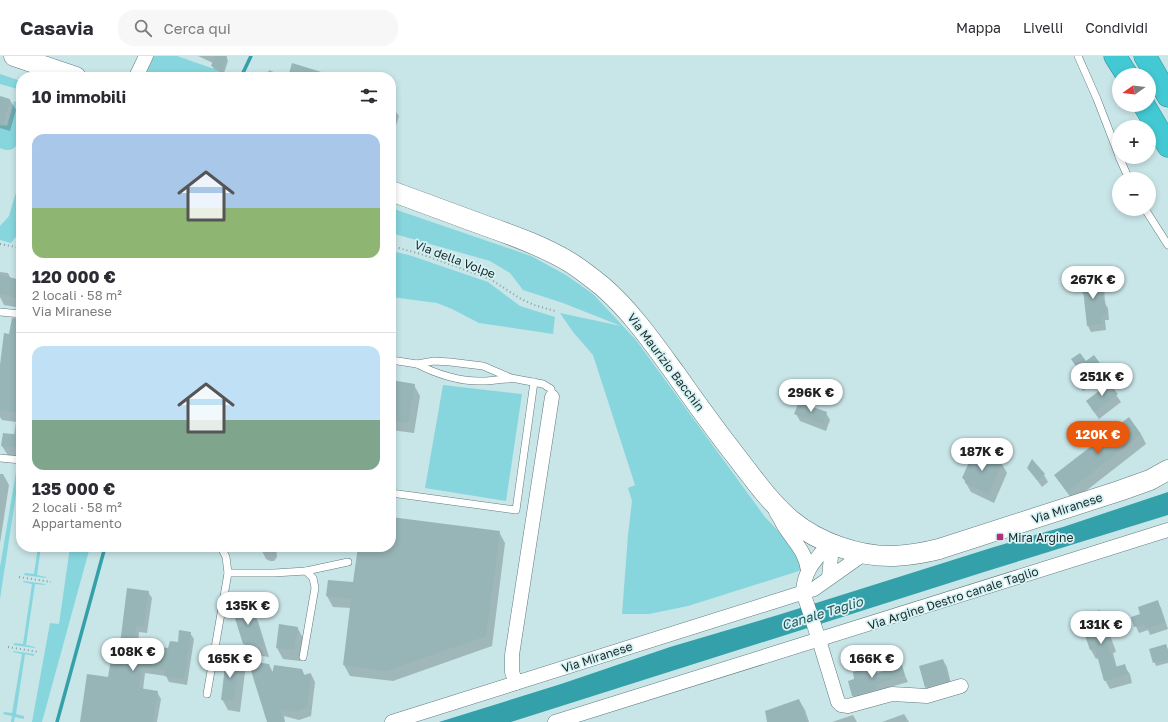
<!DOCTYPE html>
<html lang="it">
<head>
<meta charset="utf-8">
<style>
  body { margin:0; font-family:"Golos Text",sans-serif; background:#f7f7f7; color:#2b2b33; height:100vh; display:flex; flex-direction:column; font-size:15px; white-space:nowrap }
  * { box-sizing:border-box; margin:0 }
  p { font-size:13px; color:#7c7c81 }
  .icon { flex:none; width:22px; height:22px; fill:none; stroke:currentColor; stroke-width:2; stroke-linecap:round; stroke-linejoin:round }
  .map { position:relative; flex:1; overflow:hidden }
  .sheet { position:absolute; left:16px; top:16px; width:380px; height:480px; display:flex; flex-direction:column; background:#fff; border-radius:16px; box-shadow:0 2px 6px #0003 }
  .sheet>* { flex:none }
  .needle { width:26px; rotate:256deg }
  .buttons { position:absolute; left:1112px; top:12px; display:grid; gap:8px }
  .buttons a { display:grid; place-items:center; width:44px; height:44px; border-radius:50%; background:#fff; box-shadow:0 2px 6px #0003; font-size:20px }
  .price { position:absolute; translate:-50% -34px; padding:0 9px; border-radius:14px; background:#fff; color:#222; font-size:13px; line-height:26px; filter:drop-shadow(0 1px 2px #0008) }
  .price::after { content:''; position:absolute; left:50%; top:24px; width:12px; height:9px; margin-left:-6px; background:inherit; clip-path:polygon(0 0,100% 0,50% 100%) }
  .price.on { background:#ea580c; color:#fff }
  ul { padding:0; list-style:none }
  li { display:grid; align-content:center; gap:8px; height:212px; padding:0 16px }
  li+li { border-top:1px solid #e1e1e2 }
  li span { display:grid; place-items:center; height:124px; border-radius:12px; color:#555 }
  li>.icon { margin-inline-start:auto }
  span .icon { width:72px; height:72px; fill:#fffc; stroke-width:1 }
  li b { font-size:17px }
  h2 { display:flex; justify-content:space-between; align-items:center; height:48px; padding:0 16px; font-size:17px }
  header { display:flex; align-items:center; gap:24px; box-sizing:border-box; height:56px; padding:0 20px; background:#fff; border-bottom:1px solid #e1e1e2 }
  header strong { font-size:19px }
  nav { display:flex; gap:22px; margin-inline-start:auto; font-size:14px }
  .search { width:280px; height:36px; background:#f7f7f7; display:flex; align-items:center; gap:10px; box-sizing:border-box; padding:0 14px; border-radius:16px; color:#7c7c81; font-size:15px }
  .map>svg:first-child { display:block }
  .green { fill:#87d6dd }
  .water { fill:#34a1aa }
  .shadow { fill:#0003 }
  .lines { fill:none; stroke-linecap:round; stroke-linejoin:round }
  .stream { stroke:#34a1aa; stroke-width:3.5 }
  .building { fill:#97b4b6 }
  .lane-casing { stroke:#617b7e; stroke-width:8 }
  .street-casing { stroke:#617b7e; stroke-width:15 }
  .secondary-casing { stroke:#617b7e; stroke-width:21 }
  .highway-casing { stroke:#369198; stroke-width:23 }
  .path { stroke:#899fa1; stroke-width:2; stroke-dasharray:1 3; stroke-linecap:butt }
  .lane { stroke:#fff; stroke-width:7 }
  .street { stroke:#fff; stroke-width:14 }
  .secondary { stroke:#fff; stroke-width:20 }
  .highway { stroke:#43c9d3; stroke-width:22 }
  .poi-dot { fill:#b43076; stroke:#d5f3f5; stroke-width:1.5 }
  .labels { text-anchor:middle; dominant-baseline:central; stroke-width:3.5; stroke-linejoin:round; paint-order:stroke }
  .street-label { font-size:12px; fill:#1e292a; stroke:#d5f3f5 }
  .poi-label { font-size:12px; fill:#1e292a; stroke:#d5f3f5; text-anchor:start }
  .water-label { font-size:13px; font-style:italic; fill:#255357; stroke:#d5f3f5 }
</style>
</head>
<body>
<header>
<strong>Casavia</strong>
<div class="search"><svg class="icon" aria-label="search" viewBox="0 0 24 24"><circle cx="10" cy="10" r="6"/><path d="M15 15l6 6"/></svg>Cerca qui</div>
<nav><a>Mappa</a><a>Livelli</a><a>Condividi</a></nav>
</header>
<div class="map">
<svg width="1168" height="666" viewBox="0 0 1168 666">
  <rect width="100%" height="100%" fill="#c8e5e8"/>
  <!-- green -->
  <g class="green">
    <polygon points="154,0 177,0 223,16 220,21 144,21"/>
    <polygon points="0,18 21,25 21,34 0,28"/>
    <path d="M14,45L21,47C21,60 26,104 0,92V68L7,70Z"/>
    <polygon points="21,119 21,174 11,187 0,184 0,170 9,160"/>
    <polygon points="391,152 531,200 566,219 593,238 636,284 765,461 792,490 798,498 802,514 688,550 649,558 622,558 628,479 632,445 628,432 635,429 593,299 573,276 560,257 621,270 563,247 523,234 510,217 490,205 391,177"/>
    <polygon points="391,195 409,199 488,226 520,250 555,261 553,278 479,267 452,253 437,247 391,241"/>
    <polygon points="443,329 522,338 506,445 425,432"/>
    <polygon points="17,410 21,411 21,425 18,425 0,543 0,511"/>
    <polygon points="38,491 41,491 37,519 46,521 46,522 24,519 25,517 34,518"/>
    <polygon points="70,491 90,491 42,666 32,666 50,567 59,568"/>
    <polygon points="24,525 45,528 45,529 35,528 26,589 35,591 35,592 14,589 14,587 23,588 32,528 23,526"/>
    <polygon points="13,595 34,598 34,600 25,598 16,658 24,660 24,663 15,661 14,666 11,666 12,660 3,658 4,656 12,657 22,598 13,596"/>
  </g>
  <!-- water -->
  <polygon class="water" points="1168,436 1168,459 984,516 511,666 439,666 561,628 670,591 778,559 994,491 1063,471"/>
  <!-- shadow -->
  <g class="shadow">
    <polygon points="198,0 222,0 227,2 228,5 224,17 214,13 212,10 213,7"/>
    <polygon points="269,14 285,21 266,21"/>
    <polygon points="0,41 10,44 16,54 10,75 0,72"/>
    <polygon points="391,52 394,53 399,60 396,70 391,69"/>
    <polygon points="0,216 8,217 11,223 21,225 21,252 4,249 0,241"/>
    <polygon points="1101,222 1104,228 1105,248 1108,252 1109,264 1105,264 1106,274 1091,276 1088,270 1084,238 1083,238 1080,233"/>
    <polygon points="21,264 21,402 9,401 2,390 14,379 16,366 2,364 0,361 0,317 10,279"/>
    <polygon points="1093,300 1106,318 1083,335 1072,317"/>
    <polygon points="391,325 414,329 420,340 414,377 391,374"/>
    <polygon points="1109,329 1121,346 1099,363 1091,352"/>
    <polygon points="826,357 830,364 826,375 800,365 796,358"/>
    <polygon points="1141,378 1146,388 1073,445 1055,419"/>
    <polygon points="974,396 1002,408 1007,417 994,447 971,436 963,422"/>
    <polygon points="1028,412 1044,419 1048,426 1042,431"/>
    <polygon points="0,418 3,418 9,429 0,487"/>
    <polygon points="391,462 499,476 505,487 492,590 393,625 350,620 344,609 351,552 333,551 327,540 354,528 359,491 391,491"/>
    <polygon points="260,491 276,491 277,501 274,505 270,505 266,503"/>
    <polygon points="148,536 152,542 147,577 139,576 138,589 169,593 179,587 190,577 194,583 187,629 169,626 166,620 145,617 143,634 157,636 161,643 157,666 81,666 109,623 119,605"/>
    <polygon points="245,546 250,555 252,554 258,565 269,601 250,598 244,587 240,558"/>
    <polygon points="1157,546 1161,552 1168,573 1150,579 1148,574 1139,577 1132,562 1142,558"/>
    <polygon points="1100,556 1105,564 1116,596 1113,597 1117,612 1124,610 1130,618 1132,627 1110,633 1105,624 1099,602 1096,603 1091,594 1080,562"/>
    <polygon points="297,571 303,582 300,605 283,603 277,592"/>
    <polygon points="1166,590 1168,594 1168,607 1156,610 1150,594"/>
    <polygon points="943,604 947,611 952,632 930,638 925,631 920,611"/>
    <polygon points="239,605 245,616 240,656 228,654 222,643"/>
    <polygon points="269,609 274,618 302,614 305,620 311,618 315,626 311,660 299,664 284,660 285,666 268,666"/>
    <polygon points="874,611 878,618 901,611 908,626 883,633 857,646 853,640 856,624"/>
    <polygon points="799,644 805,654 809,666 771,666"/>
    <polygon points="904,658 909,666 882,666"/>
    <polygon points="853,659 857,666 832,666"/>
  </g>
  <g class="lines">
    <!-- stream -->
    <g class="stream">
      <polyline points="241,21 251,0"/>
      <polyline points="57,666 105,491"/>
    </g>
  </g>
  <!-- building -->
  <g class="building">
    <polygon points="215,0 227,0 223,14 211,10"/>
    <polygon points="292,7 331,19 331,21 288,21"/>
    <polygon points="0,40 10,43 3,70 0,69"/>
    <polygon points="0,219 21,224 21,243 0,238"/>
    <polygon points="1102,221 1103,245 1105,245 1107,258 1102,259 1103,268 1087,270 1083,233 1079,233 1078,222"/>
    <polygon points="12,262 21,263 21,357 0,354 0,309 4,277 9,278"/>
    <polygon points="1080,297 1086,305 1094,299 1102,310 1079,328 1071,317 1077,312 1071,303"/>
    <polygon points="391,324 415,328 408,367 391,364"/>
    <polygon points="1109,327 1118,338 1094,356 1086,345"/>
    <polygon points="799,346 827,356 823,368 794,358"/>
    <polygon points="1129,361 1141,378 1067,436 1054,419"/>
    <polygon points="3,377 21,379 21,392 1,390"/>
    <polygon points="974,395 1002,407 989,438 965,427 966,424 962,422"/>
    <polygon points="1032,403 1045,418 1037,424 1027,412"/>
    <polygon points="391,461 500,475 486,580 386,615 343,609 351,543 326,540 328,524 353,526 358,491 391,491"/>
    <polygon points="127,532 149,535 143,571 136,570 134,588 168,592 170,585 178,586 179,574 191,576 184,623 164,620 165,614 142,611 139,632 158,635 153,666 80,666 87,618 108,621 111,603 118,604"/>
    <polygon points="1158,544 1165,566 1146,573 1144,568 1134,571 1131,561 1140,558 1138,551"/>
    <polygon points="245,545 248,555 253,553 264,590 243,588 234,559 239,557 236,548"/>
    <polygon points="1100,554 1111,587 1108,588 1115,611 1125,608 1128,618 1104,625 1095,592 1090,594 1079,562"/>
    <polygon points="279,568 298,571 294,594 276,592"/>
    <polygon points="1166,588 1168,594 1168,603 1153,607 1149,593"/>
    <polygon points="226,602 240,604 234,645 221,644"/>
    <polygon points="943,603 949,625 925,631 919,610"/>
    <polygon points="248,605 269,608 272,619 274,609 302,613 304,619 311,617 307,652 294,656 280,653 284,666 267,666"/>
    <polygon points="902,609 905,619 880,627 880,628 876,629 877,633 852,640 848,625 854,623 853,616 875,610 877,617"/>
    <polygon points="799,643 807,666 767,666 765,655"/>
  </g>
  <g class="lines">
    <defs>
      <g id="lane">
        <polyline points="1078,0 1097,43 1119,100"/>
        <polyline points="1119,101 1129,123"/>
        <polyline points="1145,153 1168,189"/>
        <polyline points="0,256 21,258"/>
        <polyline points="391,304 417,308 434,305 450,306 483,310 511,322 543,328 551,333 552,341"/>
        <path d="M417,308C436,318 461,326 483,325C492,325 500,323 509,323"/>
        <polyline points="0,402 21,404"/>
        <polyline points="391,437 516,454 534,326"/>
        <polyline points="306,515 348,506"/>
        <polyline points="228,517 274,517 306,515 313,522 315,532 303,601"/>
        <polyline points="207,638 228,517 226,501 221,491"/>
      </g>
      <g id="street">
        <polyline points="136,21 146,0"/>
        <path d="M776,456C779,460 781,465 784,470C794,486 805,494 808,514"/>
        <path d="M830,487C816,503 804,514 803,536L819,584L838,646L841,649L848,650L892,638L927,640L961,630"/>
        <polyline points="829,522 831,500 830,487"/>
        <polyline points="516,627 512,616 512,599 552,341"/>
        <polyline points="392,666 814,533 865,497"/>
        <polyline points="555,666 1168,474"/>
      </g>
      <g id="secondary">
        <polyline points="14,0 76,21"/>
        <path d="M391,135C423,147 454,158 486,170C515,180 545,191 571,207C582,214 592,222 602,230C631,255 653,287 675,317C696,347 717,376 739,404C755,425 771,447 791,464C819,487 859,501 894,500C909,499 924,497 939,493L1119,435L1150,424L1168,414"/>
      </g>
      <g id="highway">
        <polyline points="1115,0 1127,19"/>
        <polyline points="1145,0 1168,40"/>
        <polyline points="1144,49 1168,90"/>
      </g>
    </defs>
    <!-- lane casing -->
    <use href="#lane" class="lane-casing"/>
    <!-- street casing -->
    <use href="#street" class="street-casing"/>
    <!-- secondary casing -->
    <use href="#secondary" class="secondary-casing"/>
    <!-- highway casing -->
    <use href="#highway" class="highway-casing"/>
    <!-- path -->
    <g class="path">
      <polyline points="0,188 21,192"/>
      <polyline points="391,190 421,198 490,223 521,243 534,249 555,255"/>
      <polyline points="19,521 51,526"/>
      <polyline points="8,591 39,596"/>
    </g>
    <!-- lane -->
    <use href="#lane" class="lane"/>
    <!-- street -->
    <use href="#street" class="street"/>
    <!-- secondary -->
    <use href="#secondary" class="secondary"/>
    <!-- highway -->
    <use href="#highway" class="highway"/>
  </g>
  <!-- markers -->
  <rect class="poi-dot" x="996" y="477" width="8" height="8" rx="2"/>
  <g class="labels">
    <!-- street labels -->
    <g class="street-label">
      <text transform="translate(455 203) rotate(21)">Via della Volpe</text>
      <text transform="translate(666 306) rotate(53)">Via Maurizio Bacchin</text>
      <text transform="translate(1067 452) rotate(-18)">Via Miranese</text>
      <text transform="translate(953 542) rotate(-18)">Via Argine Destro canale Taglio</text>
      <text transform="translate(597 601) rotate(-18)">Via Miranese</text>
    </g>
    <!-- poi labels -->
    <g class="poi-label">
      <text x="1008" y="481">Mira Argine</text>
    </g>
    <!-- water labels -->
    <g class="water-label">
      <text transform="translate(822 557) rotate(-17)">Canale Taglio</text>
    </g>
  </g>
</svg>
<div class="buttons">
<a><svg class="needle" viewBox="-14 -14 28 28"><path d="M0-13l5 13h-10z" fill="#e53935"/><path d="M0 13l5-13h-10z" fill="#7c7c81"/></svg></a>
<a>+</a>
<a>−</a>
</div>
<b class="price" style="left:1093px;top:244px">267K €</b>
<b class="price" style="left:1102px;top:341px">251K €</b>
<b class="price" style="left:811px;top:357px">296K €</b>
<b class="price on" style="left:1098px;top:399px">120K €</b>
<b class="price" style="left:982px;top:416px">187K €</b>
<b class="price" style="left:248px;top:570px">135K €</b>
<b class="price" style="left:1101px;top:589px">131K €</b>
<b class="price" style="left:133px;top:616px">108K €</b>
<b class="price" style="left:230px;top:623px">165K €</b>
<b class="price" style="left:872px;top:623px">166K €</b>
<section class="sheet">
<h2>10 immobili<svg class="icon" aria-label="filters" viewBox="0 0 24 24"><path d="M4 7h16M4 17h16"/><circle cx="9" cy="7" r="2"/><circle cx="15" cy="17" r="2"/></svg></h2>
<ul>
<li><span style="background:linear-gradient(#a9c7e8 60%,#8fb573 0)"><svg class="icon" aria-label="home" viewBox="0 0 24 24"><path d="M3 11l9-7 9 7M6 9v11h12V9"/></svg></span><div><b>120 000 €</b><p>2 locali · 58 m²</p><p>Via Miranese</p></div></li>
<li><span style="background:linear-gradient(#bfe0f5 60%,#7fa58c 0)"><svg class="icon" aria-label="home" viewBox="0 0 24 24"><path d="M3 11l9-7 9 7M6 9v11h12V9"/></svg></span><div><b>135 000 €</b><p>2 locali · 58 m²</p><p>Appartamento</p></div></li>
</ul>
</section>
</div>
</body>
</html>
